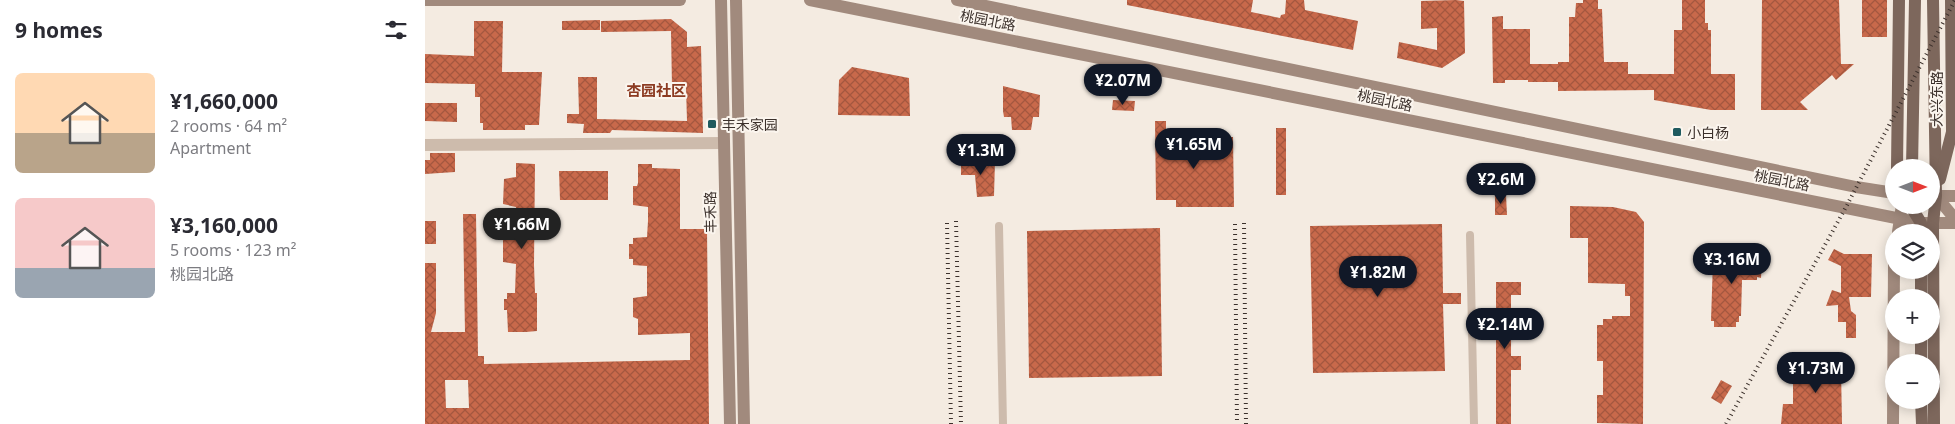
<!DOCTYPE html>
<html lang="en">
<head>
<meta charset="utf-8">
<style>
  body { margin:0; font-family:"Noto Sans","Noto Sans SC",sans-serif; background:#f7f7f7; color:#2b2b33; height:100vh; display:flex; flex-direction:column; font-size:19px; white-space:nowrap }
  * { box-sizing:border-box; margin:0 }
  p { font-size:16px; color:#7c7c81 }
  .icon { flex:none; width:28px; height:28px; fill:none; stroke:currentColor; stroke-width:2; stroke-linecap:round; stroke-linejoin:round }
  .map { position:relative; flex:1; overflow:hidden }
  .drawer { display:flex; flex-direction:column; background:#fff; width:425px }
  .drawer>* { flex:none }
  .needle { width:32px; rotate:90deg }
  .tools { position:absolute; left:1460px; top:159px; display:grid; gap:10px }
  .tools a { display:grid; place-items:center; width:55px; height:55px; border-radius:50%; background:#fff; box-shadow:0 2px 12px #0003; font-size:25px }
  .price { position:absolute; translate:-50% -42px; padding:0 11px; border-radius:18px; background:#111827; color:#fff; font-size:16px; line-height:32px; filter:drop-shadow(0 1px 2px #0008) }
  .price::after { content:''; position:absolute; left:50%; top:30px; width:15px; height:11px; margin-left:-8px; background:inherit; clip-path:polygon(0 0,100% 0,50% 100%) }
  .price.on { background:#222; color:#fff }
  ul { padding:0; list-style:none }
  li { display:flex; align-items:center; gap:15px; height:125px; padding:0 15px }
  li span { display:grid; place-items:center; flex:none; width:140px; height:100px; border-radius:8px; color:#555 }
  li>.icon { margin-inline-start:auto }
  span .icon { width:60px; height:60px; fill:#fffc; stroke-width:1 }
  li b { font-size:21px }
  h2 { display:flex; justify-content:space-between; align-items:center; height:60px; padding:0 15px; font-size:21px }
  main { display:flex; flex:1; min-height:0 }
  .map>svg:first-child { display:block }
  .building { fill:url(#building-cross-hatch); fill-rule:evenodd }
  .lines { fill:none; stroke-linecap:round; stroke-linejoin:round }
  .lane { stroke:#cdbbac; stroke-width:8 }
  .street { stroke:#cdbbac; stroke-width:12 }
  .secondary { stroke:#a18a7d; stroke-width:12 }
  .primary { stroke:#7d675c; stroke-width:12 }
  .rail { stroke:#3b302b; stroke-width:4; stroke-dasharray:1 4; stroke-linecap:butt }
  .poi-dot { fill:#1f5a5e; stroke:#fbf5ee; stroke-width:2 }
  .labels { text-anchor:middle; dominant-baseline:central; stroke-width:4; stroke-linejoin:round; paint-order:stroke }
  .street-label { font-size:14px; fill:#3b302b; stroke:#fbf5ee }
  .poi-label { font-size:14px; fill:#3b302b; stroke:#fbf5ee; text-anchor:start }
  .neighbourhood-label { font-size:15px; font-weight:bold; fill:#8c3b22; stroke:#fbf5ee }
</style>
</head>
<body>
<main>
<section class="drawer">
<h2>9 homes<svg class="icon" aria-label="filters" viewBox="0 0 24 24"><path d="M4 7h16M4 17h16"/><circle cx="9" cy="7" r="2"/><circle cx="15" cy="17" r="2"/></svg></h2>
<ul>
<li><span style="background:linear-gradient(#ffd9b3 60%,#b9a48a 0)"><svg class="icon" aria-label="home" viewBox="0 0 24 24"><path d="M3 11l9-7 9 7M6 9v11h12V9"/></svg></span><div><b>¥1,660,000</b><p>2 rooms · 64 m²</p><p>Apartment</p></div></li>
<li><span style="background:linear-gradient(#f6c9c9 70%,#9aa5b1 0)"><svg class="icon" aria-label="home" viewBox="0 0 24 24"><path d="M3 11l9-7 9 7M6 9v11h12V9"/></svg></span><div><b>¥3,160,000</b><p>5 rooms · 123 m²</p><p>桃园北路</p></div></li>
</ul>
</section>
<div class="map">
<svg width="1530" height="424" viewBox="0 0 1530 424">
  <defs>
    <pattern id="building-cross-hatch" width="8" height="8" patternUnits="userSpaceOnUse" patternTransform="scale(1.25)"><rect width="8" height="8" fill="#c8694b"/><path d="M0 0l8 8M0 8l8-8" fill="none" stroke="#a4573f"/></pattern>
  </defs>
  <rect width="100%" height="100%" fill="#f4ebe1"/>
  <!-- building -->
  <g class="building">
    <polygon points="702,0 828,0 826,12 855,18 856,15 860,14 861,0 879,0 880,10 933,21 928,50 702,5"/>
    <polygon points="1031,0 1039,1 1040,53 1017,68 972,58 974,42 1012,50 1012,28 996,29 996,1"/>
    <polygon points="1158,0 1173,0 1173,9 1177,9 1179,62 1203,62 1203,74 1249,74 1249,30 1257,30 1257,0 1280,0 1280,23 1283,23 1283,30 1286,30 1286,74 1310,74 1310,110 1286,110 1229,100 1229,90 1133,91 1133,82 1103,82 1103,80 1080,80 1080,83 1068,83 1067,17 1078,16 1078,29 1105,29 1105,64 1133,64 1133,62 1144,62 1144,17 1150,17 1151,3 1158,3"/>
    <polygon points="1337,0 1414,0 1416,64 1429,64 1411,80 1407,75 1375,102 1383,110 1336,110"/>
    <rect x="1437" y="0" width="25" height="37"/>
    <polygon points="246,19 262,32 262,47 276,46 278,133 187,130 185,133 158,133 159,124 142,123 142,114 154,114 153,77 172,77 172,119 262,121 261,87 247,87 246,31 176,32 176,21"/>
    <polygon points="175,20 175,30 137,30 137,21"/>
    <polygon points="49,21 78,21 77,72 117,72 114,125 100,125 100,130 58,130 58,123 55,123 55,97 50,97 50,84 0,83 0,54 49,56"/>
    <polygon points="427,67 484,78 485,116 413,115 414,80"/>
    <polygon points="578,86 615,95 614,117 608,117 606,130 587,130 586,117 579,117 578,111"/>
    <polygon points="688,100 710,101 709,111 687,110"/>
    <polygon points="0,103 32,103 32,122 0,121"/>
    <polygon points="730,121 741,121 741,137 808,137 809,207 751,207 751,200 731,200"/>
    <rect x="851" y="128" width="10" height="67"/>
    <polygon points="5,153 30,153 30,172 0,174 0,160 5,160"/>
    <polygon points="536,161 570,161 569,196 552,197 550,175 536,175"/>
    <polygon points="91,163 110,164 109,265 110,293 112,293 112,331 101,332 83,332 82,310 79,310 79,299 82,299 82,293 90,293 91,264 78,262 78,236 91,234 91,207 78,204 79,179 91,177"/>
    <path d="M213,164H227V168L255,169V229H282L284,424H0V263H11V313L6,332H40L38,214H51L53,356H59V364L265,360V333L213,335V319L208,317V298L222,296V266L208,265V259H204V244H208V238L222,237L223,221V207L208,205V186H212L213,183ZM20,380H43L44,408H21Z"/>
    <polygon points="134,171 183,171 183,200 135,200"/>
    <polygon points="1081,195 1082,215 1070,215 1070,196"/>
    <polygon points="1145,206 1188,207 1211,212 1219,222 1218,424 1172,423 1172,395 1178,395 1178,361 1172,361 1172,325 1178,325 1178,319 1187,319 1187,316 1205,316 1205,296 1200,296 1200,284 1163,283 1163,238 1145,238"/>
    <rect x="0" y="221" width="11" height="23"/>
    <polygon points="1017,224 1018,293 1036,293 1036,304 1018,304 1020,371 888,373 885,226"/>
    <polygon points="735,228 737,376 604,378 602,231"/>
    <polygon points="1409,249 1419,254 1447,254 1446,297 1424,297 1426,311 1431,315 1431,338 1421,338 1421,322 1413,322 1413,305 1401,306 1407,290 1416,293 1416,266 1403,260"/>
    <polygon points="1300,251 1326,251 1337,256 1336,278 1332,277 1332,280 1317,280 1316,316 1314,316 1314,322 1311,322 1311,327 1289,327 1289,321 1286,321 1288,260 1291,260 1291,255 1300,255"/>
    <polygon points="1071,282 1096,282 1096,295 1086,295 1086,356 1096,356 1096,370 1086,370 1086,424 1071,424"/>
    <polygon points="1384,355 1411,355 1411,369 1416,369 1417,424 1356,424 1358,404 1368,404 1368,382 1374,382 1374,369 1384,369"/>
    <polygon points="1296,380 1307,386 1296,404 1286,398"/>
  </g>
  <g class="lines">
    <!-- lane -->
    <g class="lane">
      <polyline points="574,226 578,424"/>
      <polyline points="1045,235 1049,424"/>
    </g>
    <!-- street -->
    <polyline class="street" points="0,145 299,143"/>
    <!-- secondary -->
    <g class="secondary">
      <polyline points="0,0 255,0"/>
      <polyline points="296,0 305,424"/>
      <polyline points="311,0 319,424"/>
      <polyline points="385,0 1496,223 1530,223"/>
      <polyline points="532,0 1431,187 1469,193"/>
      <polyline points="1506,196 1530,196"/>
      <polyline points="1511,196 1530,219"/>
      <polyline points="1473,232 1477,205"/>
      <polyline points="1468,424 1469,263"/>
    </g>
    <!-- primary -->
    <g class="primary">
      <polyline points="1508,0 1511,196 1508,223 1509,424"/>
      <polyline points="1472,168 1474,0"/>
      <polyline points="1487,168 1490,0"/>
      <polyline points="1515,179 1527,132 1526,0"/>
      <polyline points="1485,205 1496,223 1496,232"/>
      <polyline points="1496,270 1496,298"/>
      <polyline points="1496,335 1496,362"/>
      <polyline points="1496,400 1497,424"/>
    </g>
    <!-- rail -->
    <g class="rail">
      <polyline points="531,221 536,424"/>
      <polyline points="522,223 526,424"/>
      <polyline points="819,223 821,424"/>
      <polyline points="810,224 812,424"/>
      <polyline points="1301,424 1421,207 1530,0"/>
    </g>
  </g>
  <!-- markers -->
  <g class="poi-dot">
    <rect x="282" y="119" width="10" height="10" rx="2.5"/>
    <rect x="1247" y="127" width="10" height="10" rx="2.5"/>
  </g>
  <g class="labels">
    <!-- street labels -->
    <g class="street-label">
      <text transform="translate(563 20) rotate(11)">桃园北路</text>
      <text transform="translate(1511 99) rotate(-90)">大兴东路</text>
      <text transform="translate(960 100) rotate(12)">桃园北路</text>
      <text transform="translate(1357 180) rotate(11)">桃园北路</text>
      <text transform="translate(285 212) rotate(-91)">丰禾路</text>
    </g>
    <!-- poi labels -->
    <g class="poi-label">
      <text x="297" y="124">丰禾家园</text>
      <text x="1262" y="132">小白杨</text>
    </g>
    <!-- neighbourhood labels -->
    <g class="neighbourhood-label">
      <text x="231" y="90">杏园社区</text>
    </g>
  </g>
</svg>
<div class="tools">
<a><svg class="needle" viewBox="-14 -14 28 28"><path d="M0-13l5 13h-10z" fill="#e53935"/><path d="M0 13l5-13h-10z" fill="#7c7c81"/></svg></a>
<a><svg class="icon" aria-label="layers" viewBox="0 0 24 24"><path d="M12 4l9 5-9 5-9-5zM3 14l9 5 9-5"/></svg></a>
<a>+</a>
<a>−</a>
</div>
<b class="price" style="left:698px;top:106px">¥2.07M</b>
<b class="price" style="left:769px;top:170px">¥1.65M</b>
<b class="price" style="left:556px;top:176px">¥1.3M</b>
<b class="price" style="left:1076px;top:205px">¥2.6M</b>
<b class="price on" style="left:97px;top:250px">¥1.66M</b>
<b class="price" style="left:1307px;top:285px">¥3.16M</b>
<b class="price" style="left:953px;top:298px">¥1.82M</b>
<b class="price" style="left:1080px;top:350px">¥2.14M</b>
<b class="price" style="left:1391px;top:394px">¥1.73M</b>
</div>
</main>
</body>
</html>
